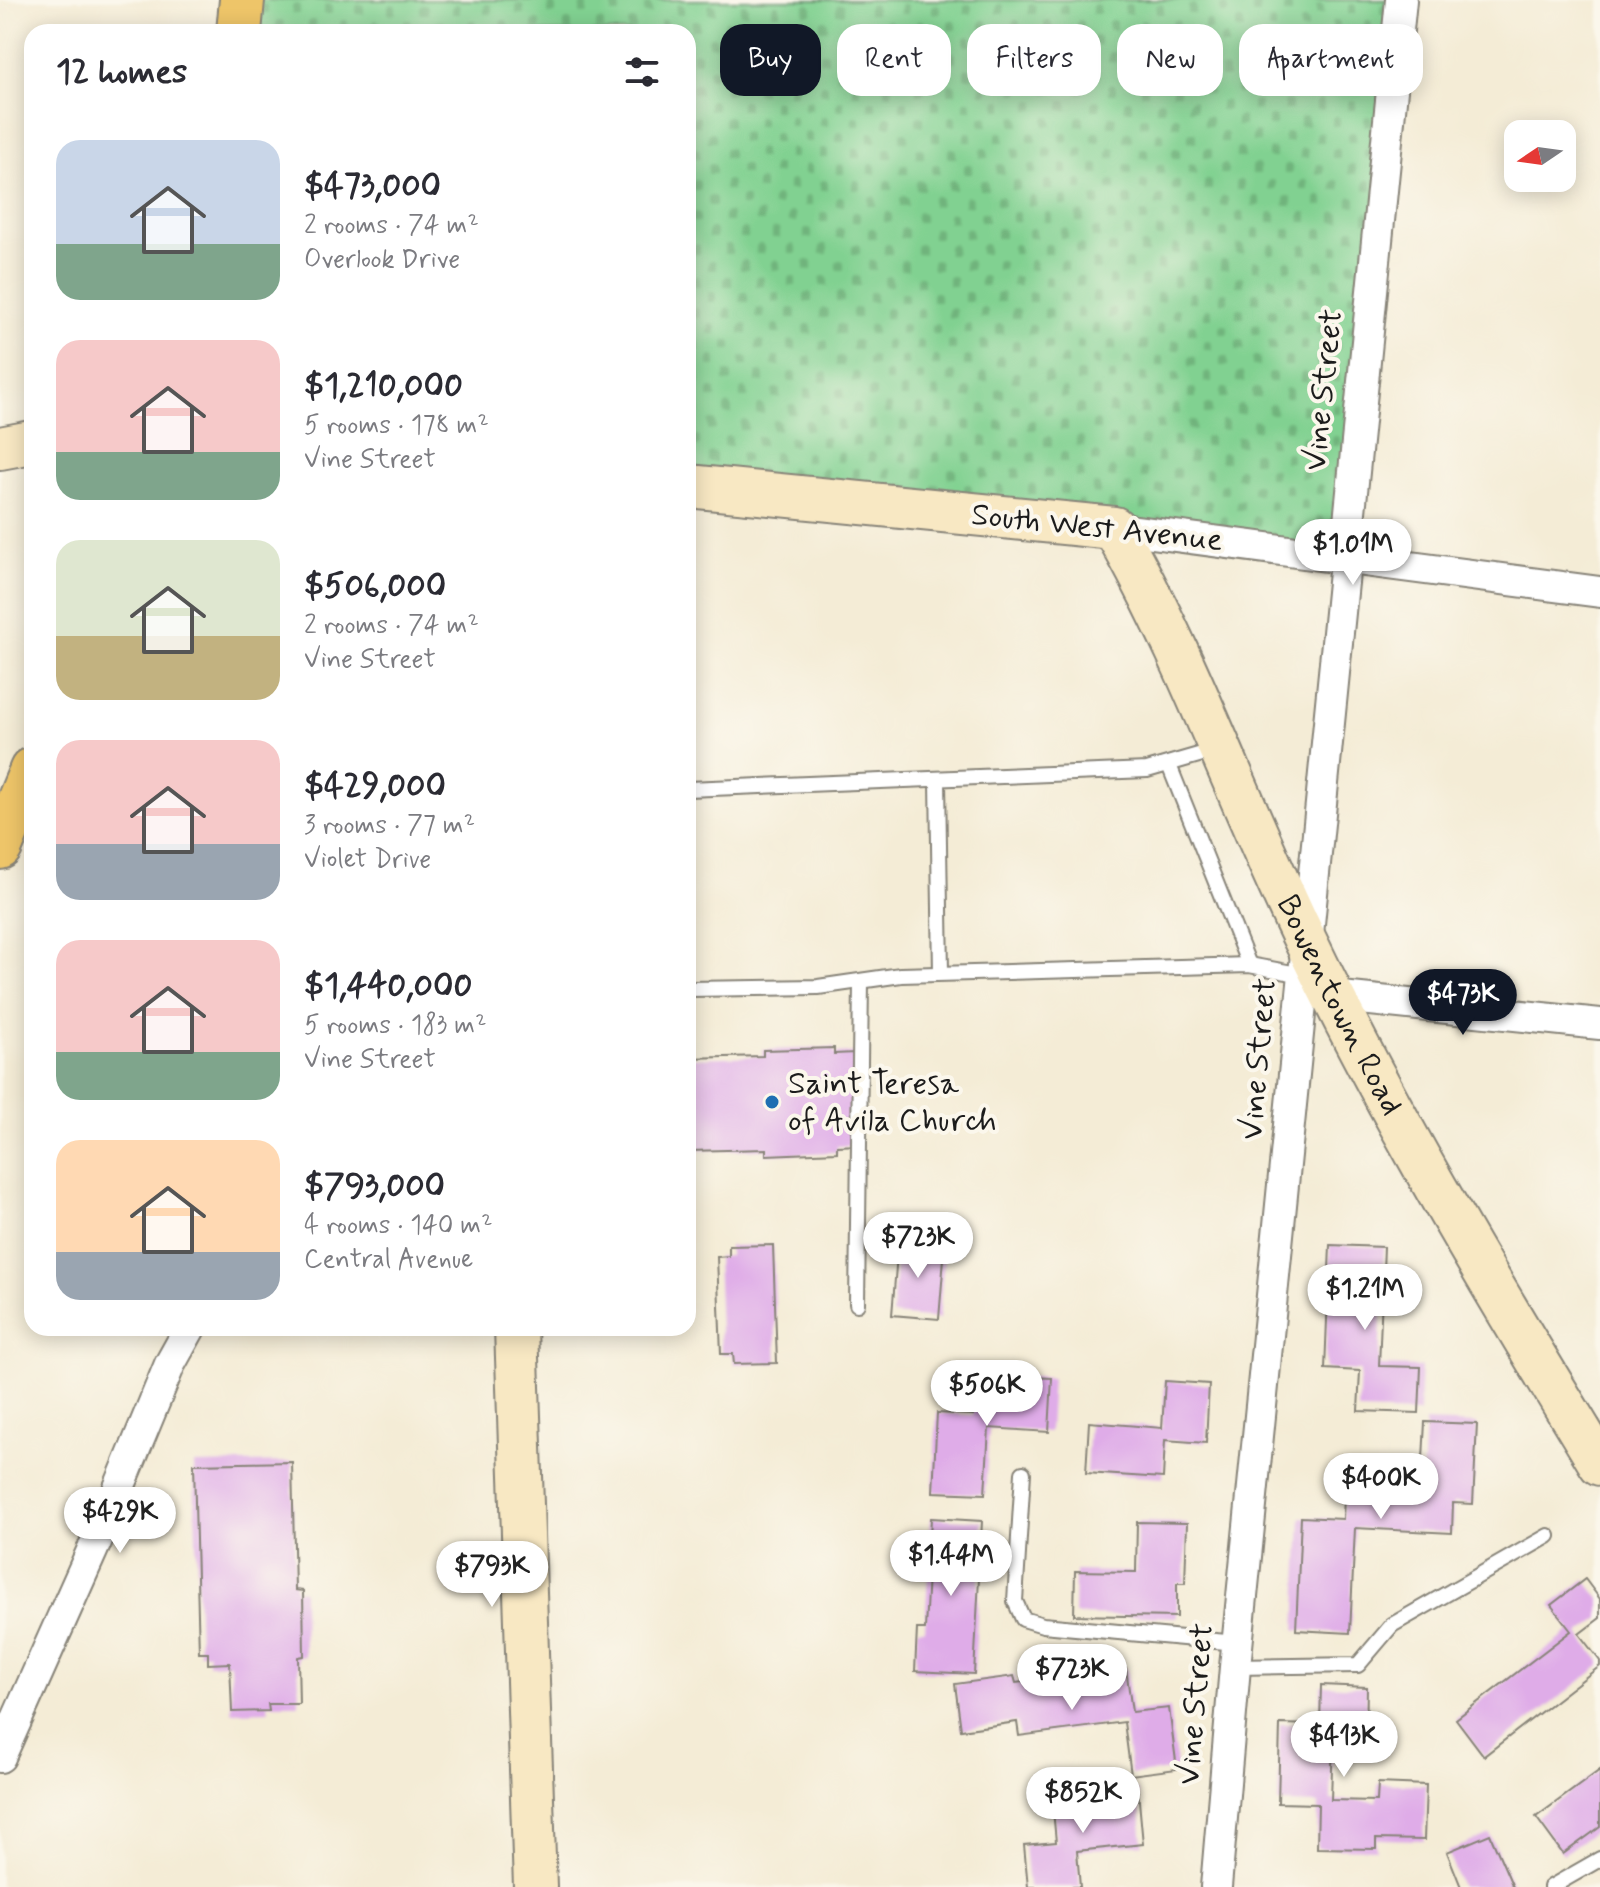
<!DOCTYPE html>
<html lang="en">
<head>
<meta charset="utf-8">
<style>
  body { margin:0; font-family:Mynerve,sans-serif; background:#f2f2f3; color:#2b2b33; height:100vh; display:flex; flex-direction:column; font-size:30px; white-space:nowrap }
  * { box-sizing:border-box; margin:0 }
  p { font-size:26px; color:#7c7c81 }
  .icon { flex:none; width:44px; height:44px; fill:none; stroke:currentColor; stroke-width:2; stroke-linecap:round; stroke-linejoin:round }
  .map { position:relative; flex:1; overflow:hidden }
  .sheet { position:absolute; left:24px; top:24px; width:672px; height:1312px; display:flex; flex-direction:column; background:#fff; border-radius:24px; box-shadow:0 4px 20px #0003 }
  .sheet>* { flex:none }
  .top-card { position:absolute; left:720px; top:24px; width:760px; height:72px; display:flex; gap:16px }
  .needle { width:52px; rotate:257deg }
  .buttons { position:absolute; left:1504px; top:120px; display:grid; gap:16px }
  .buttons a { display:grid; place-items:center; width:72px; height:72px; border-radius:16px; background:#fff; box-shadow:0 4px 20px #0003; font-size:40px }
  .price { position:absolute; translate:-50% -68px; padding:0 18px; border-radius:28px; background:#fff; color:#222; font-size:26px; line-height:52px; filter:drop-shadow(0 2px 4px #0008) }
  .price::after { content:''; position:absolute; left:50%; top:48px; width:24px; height:18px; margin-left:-12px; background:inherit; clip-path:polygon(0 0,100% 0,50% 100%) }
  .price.current { background:#111827; color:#fff }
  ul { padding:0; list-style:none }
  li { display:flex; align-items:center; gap:24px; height:200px; padding:0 32px }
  li span { display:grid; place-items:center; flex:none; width:224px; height:160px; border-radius:24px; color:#555 }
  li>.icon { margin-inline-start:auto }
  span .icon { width:96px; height:96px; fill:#fffc; stroke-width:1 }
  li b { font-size:34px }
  h2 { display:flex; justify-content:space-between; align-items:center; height:96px; padding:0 32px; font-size:34px }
  .chip { padding:0 28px; border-radius:24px; background:#fff; box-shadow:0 4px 20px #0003; font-size:28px; line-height:72px }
  .chip.current { background:#111827; color:#fff }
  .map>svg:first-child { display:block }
  .cemetery { fill:url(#cemetery-stones); stroke:#4e7656; stroke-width:2 }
  .building { fill:#dface8 }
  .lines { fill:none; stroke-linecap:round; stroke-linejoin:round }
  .lane-casing { stroke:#888479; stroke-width:18 }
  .street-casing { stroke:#888479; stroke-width:34 }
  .secondary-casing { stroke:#888479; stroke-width:46 }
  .highway-casing { stroke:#888479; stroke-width:48 }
  .lane { stroke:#fff; stroke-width:14 }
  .street { stroke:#fff; stroke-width:30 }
  .secondary { stroke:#f8e8c3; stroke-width:42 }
  .highway { stroke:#eec569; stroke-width:44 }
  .poi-dot { fill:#1f6fb2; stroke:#fbf7ec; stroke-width:3 }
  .labels { text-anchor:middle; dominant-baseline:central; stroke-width:8; stroke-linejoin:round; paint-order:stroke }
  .street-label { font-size:32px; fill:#1c1c1c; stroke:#fbf7ec }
  .poi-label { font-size:32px; fill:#1c1c1c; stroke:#fbf7ec; text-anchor:start }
</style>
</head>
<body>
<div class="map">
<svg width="1600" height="1887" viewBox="0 0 1600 1887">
  <defs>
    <pattern id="cemetery-stones" width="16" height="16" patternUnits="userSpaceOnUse" patternTransform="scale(2)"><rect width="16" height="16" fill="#81d191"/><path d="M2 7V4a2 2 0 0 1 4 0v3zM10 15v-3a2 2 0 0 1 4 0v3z" fill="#6fb37c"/></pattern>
  </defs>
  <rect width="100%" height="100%" fill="#fbf7ec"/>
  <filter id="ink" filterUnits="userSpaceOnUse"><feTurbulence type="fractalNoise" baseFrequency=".0125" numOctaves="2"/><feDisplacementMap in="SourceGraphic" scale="16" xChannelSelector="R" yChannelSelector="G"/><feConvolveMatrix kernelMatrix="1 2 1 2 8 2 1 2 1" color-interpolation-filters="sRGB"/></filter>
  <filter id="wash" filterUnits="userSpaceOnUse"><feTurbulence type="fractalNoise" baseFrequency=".006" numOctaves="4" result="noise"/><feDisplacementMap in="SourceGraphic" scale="32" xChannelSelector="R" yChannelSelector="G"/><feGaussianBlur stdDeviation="1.8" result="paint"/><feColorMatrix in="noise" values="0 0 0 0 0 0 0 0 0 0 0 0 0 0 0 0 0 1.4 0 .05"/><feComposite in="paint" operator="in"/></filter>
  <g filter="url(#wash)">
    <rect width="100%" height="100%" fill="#f4ecd6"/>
    <!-- cemetery -->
    <polygon class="cemetery" points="243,0 1401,0 1344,558 688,486 688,32 239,32"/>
    <g id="blocks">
      <!-- building -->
      <g class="building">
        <polygon points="834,1048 834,1054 855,1053 859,1145 837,1146 837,1152 766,1155 766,1149 688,1151 688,1058 763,1056 763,1050"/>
        <polygon points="898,1242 945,1246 939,1319 892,1315"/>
        <polygon points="773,1245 777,1363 734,1364 733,1354 721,1354 717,1257 729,1256 729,1246"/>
        <polygon points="1330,1245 1384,1247 1379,1366 1421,1367 1419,1413 1358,1411 1360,1371 1325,1369"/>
        <polygon points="975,1374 1052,1378 1049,1432 989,1428 985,1494 933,1492 937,1413 973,1415"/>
        <polygon points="1165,1381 1209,1384 1206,1443 1165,1440 1163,1478 1086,1473 1089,1422 1162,1428"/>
        <polygon points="1425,1422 1477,1424 1473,1504 1453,1503 1452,1533 1355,1528 1350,1633 1296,1630 1301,1517 1343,1519 1345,1473 1422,1477"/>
        <polygon points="292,1462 295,1590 303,1591 304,1656 298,1657 299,1704 268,1704 269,1711 232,1712 230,1663 208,1664 208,1653 199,1653 194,1464"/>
        <polygon points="931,1518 982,1521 974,1674 915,1671 917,1629 925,1629"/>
        <polygon points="1137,1522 1187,1523 1185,1583 1177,1583 1177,1617 1074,1615 1075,1571 1136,1572"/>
        <polygon points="1585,1579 1600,1599 1600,1618 1579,1634 1600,1661 1600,1666 1484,1756 1456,1719 1571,1631 1551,1605"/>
        <polygon points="1126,1668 1132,1712 1169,1708 1177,1769 1131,1775 1124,1722 1019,1736 1017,1722 961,1730 955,1684 1014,1676 1016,1683"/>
        <polygon points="1321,1685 1367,1687 1366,1738 1333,1737 1331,1800 1377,1801 1378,1783 1426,1785 1424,1840 1376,1839 1376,1849 1317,1848 1318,1804 1278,1803 1280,1724 1320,1725"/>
        <polygon points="1600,1770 1600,1827 1563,1854 1536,1817"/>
        <polygon points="1138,1790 1143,1844 1077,1851 1080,1887 1028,1887 1024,1845 1056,1842 1052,1799"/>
        <polygon points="1490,1834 1513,1887 1461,1887 1447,1852"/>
      </g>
    </g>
  </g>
  <g filter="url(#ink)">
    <use href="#blocks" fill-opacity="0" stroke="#888479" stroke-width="2"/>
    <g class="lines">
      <defs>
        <g id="lane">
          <polyline points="1169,765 1249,965"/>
          <polyline points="938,781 941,973"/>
          <polyline points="688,789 1147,770 1216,750"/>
          <polyline points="688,989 818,987 901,975 1249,965 1303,975"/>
          <polyline points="857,1304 861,982"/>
          <polyline points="1023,1473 1015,1601 1023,1619 1043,1625 1237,1643"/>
          <polyline points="1235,1667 1358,1665 1392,1625 1548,1536"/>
          <polyline points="1551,1887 1600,1859"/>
        </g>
        <g id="street">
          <polyline points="1114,528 1600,592"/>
          <polyline points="1332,996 1600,1024"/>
          <polyline points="0,1757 104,1524 170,1364 190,1328"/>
          <polyline points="1216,1887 1235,1667 1401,0"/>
        </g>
        <g id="secondary">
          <polyline points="0,448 32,442"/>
          <path id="s1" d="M688,486L1114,528C1190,660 1240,807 1307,944C1393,1123 1497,1295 1600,1464"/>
          <polyline points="516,1328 535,1887"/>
        </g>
        <g id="highway">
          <polyline points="239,32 242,0"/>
          <polyline points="0,847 32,770"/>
        </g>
      </defs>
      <!-- lane casing -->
      <use href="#lane" class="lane-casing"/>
      <!-- street casing -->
      <use href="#street" class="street-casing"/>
      <!-- secondary casing -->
      <use href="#secondary" class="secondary-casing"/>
      <!-- highway casing -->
      <use href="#highway" class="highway-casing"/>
      <!-- lane -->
      <use href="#lane" class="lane"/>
      <!-- street -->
      <use href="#street" class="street"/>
      <!-- secondary -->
      <use href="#secondary" class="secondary"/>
      <!-- highway -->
      <use href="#highway" class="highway"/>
    </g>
  </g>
  <!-- markers -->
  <circle class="poi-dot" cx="772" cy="1102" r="8"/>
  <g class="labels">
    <!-- street labels -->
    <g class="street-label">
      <text transform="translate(1324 390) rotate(-84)">Vine Street</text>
      <text transform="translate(1097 528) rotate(6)">South West Avenue</text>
      <text stroke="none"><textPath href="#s1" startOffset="956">Bowentown Road</textPath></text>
      <text transform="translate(1259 1059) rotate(-85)">Vine Street</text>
      <text transform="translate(1196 1704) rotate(-85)">Vine Street</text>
    </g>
    <!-- poi labels -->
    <g class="poi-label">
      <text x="788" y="1084">Saint Teresa<tspan x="788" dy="37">of Avila Church</tspan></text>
    </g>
  </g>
</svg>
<div class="buttons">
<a><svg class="needle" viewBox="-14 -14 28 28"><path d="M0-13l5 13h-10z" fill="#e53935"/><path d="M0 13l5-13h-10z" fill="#7c7c81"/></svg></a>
</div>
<b class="price" style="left:1353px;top:587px">$1.01M</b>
<b class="price current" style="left:1463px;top:1037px">$473K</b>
<b class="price" style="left:918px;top:1280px">$723K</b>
<b class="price" style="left:1365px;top:1332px">$1.21M</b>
<b class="price" style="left:987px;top:1428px">$506K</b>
<b class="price" style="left:1381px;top:1521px">$400K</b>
<b class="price" style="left:120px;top:1555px">$429K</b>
<b class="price" style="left:951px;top:1598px">$1.44M</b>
<b class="price" style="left:492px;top:1609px">$793K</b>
<b class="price" style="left:1072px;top:1712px">$723K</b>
<b class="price" style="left:1344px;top:1779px">$413K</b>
<b class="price" style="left:1083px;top:1835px">$852K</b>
<div class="top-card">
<a class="chip current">Buy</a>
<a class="chip">Rent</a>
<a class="chip">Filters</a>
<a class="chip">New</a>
<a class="chip">Apartment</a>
</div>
<section class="sheet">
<h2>12 homes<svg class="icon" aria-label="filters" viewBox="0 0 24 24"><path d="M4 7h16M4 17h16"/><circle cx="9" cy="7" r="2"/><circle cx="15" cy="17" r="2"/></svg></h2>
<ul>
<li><span style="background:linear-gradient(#c9d6e8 65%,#7fa58c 0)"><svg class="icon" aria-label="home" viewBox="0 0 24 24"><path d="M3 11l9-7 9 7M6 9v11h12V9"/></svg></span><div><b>$473,000</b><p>2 rooms · 74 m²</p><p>Overlook Drive</p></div></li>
<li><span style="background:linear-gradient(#f6c9c9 70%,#7fa58c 0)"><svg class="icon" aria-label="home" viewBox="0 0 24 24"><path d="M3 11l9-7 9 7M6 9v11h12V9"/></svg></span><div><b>$1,210,000</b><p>5 rooms · 178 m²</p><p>Vine Street</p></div></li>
<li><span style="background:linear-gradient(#dfe7d0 60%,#c2b280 0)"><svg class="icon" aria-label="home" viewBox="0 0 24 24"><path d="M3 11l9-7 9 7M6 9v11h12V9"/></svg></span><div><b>$506,000</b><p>2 rooms · 74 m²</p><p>Vine Street</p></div></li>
<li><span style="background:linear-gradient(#f6c9c9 65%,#9aa5b1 0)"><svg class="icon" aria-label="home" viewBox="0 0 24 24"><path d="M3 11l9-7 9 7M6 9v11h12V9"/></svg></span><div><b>$429,000</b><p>3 rooms · 77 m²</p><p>Violet Drive</p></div></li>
<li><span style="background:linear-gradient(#f6c9c9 70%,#7fa58c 0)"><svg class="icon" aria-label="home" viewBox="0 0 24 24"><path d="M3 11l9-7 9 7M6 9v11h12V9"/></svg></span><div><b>$1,440,000</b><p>5 rooms · 183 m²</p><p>Vine Street</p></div></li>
<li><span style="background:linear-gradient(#ffd9b3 70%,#9aa5b1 0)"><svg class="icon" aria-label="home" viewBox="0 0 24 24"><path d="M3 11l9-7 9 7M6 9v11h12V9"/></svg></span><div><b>$793,000</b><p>4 rooms · 140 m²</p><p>Central Avenue</p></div></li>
</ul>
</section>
</div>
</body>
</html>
